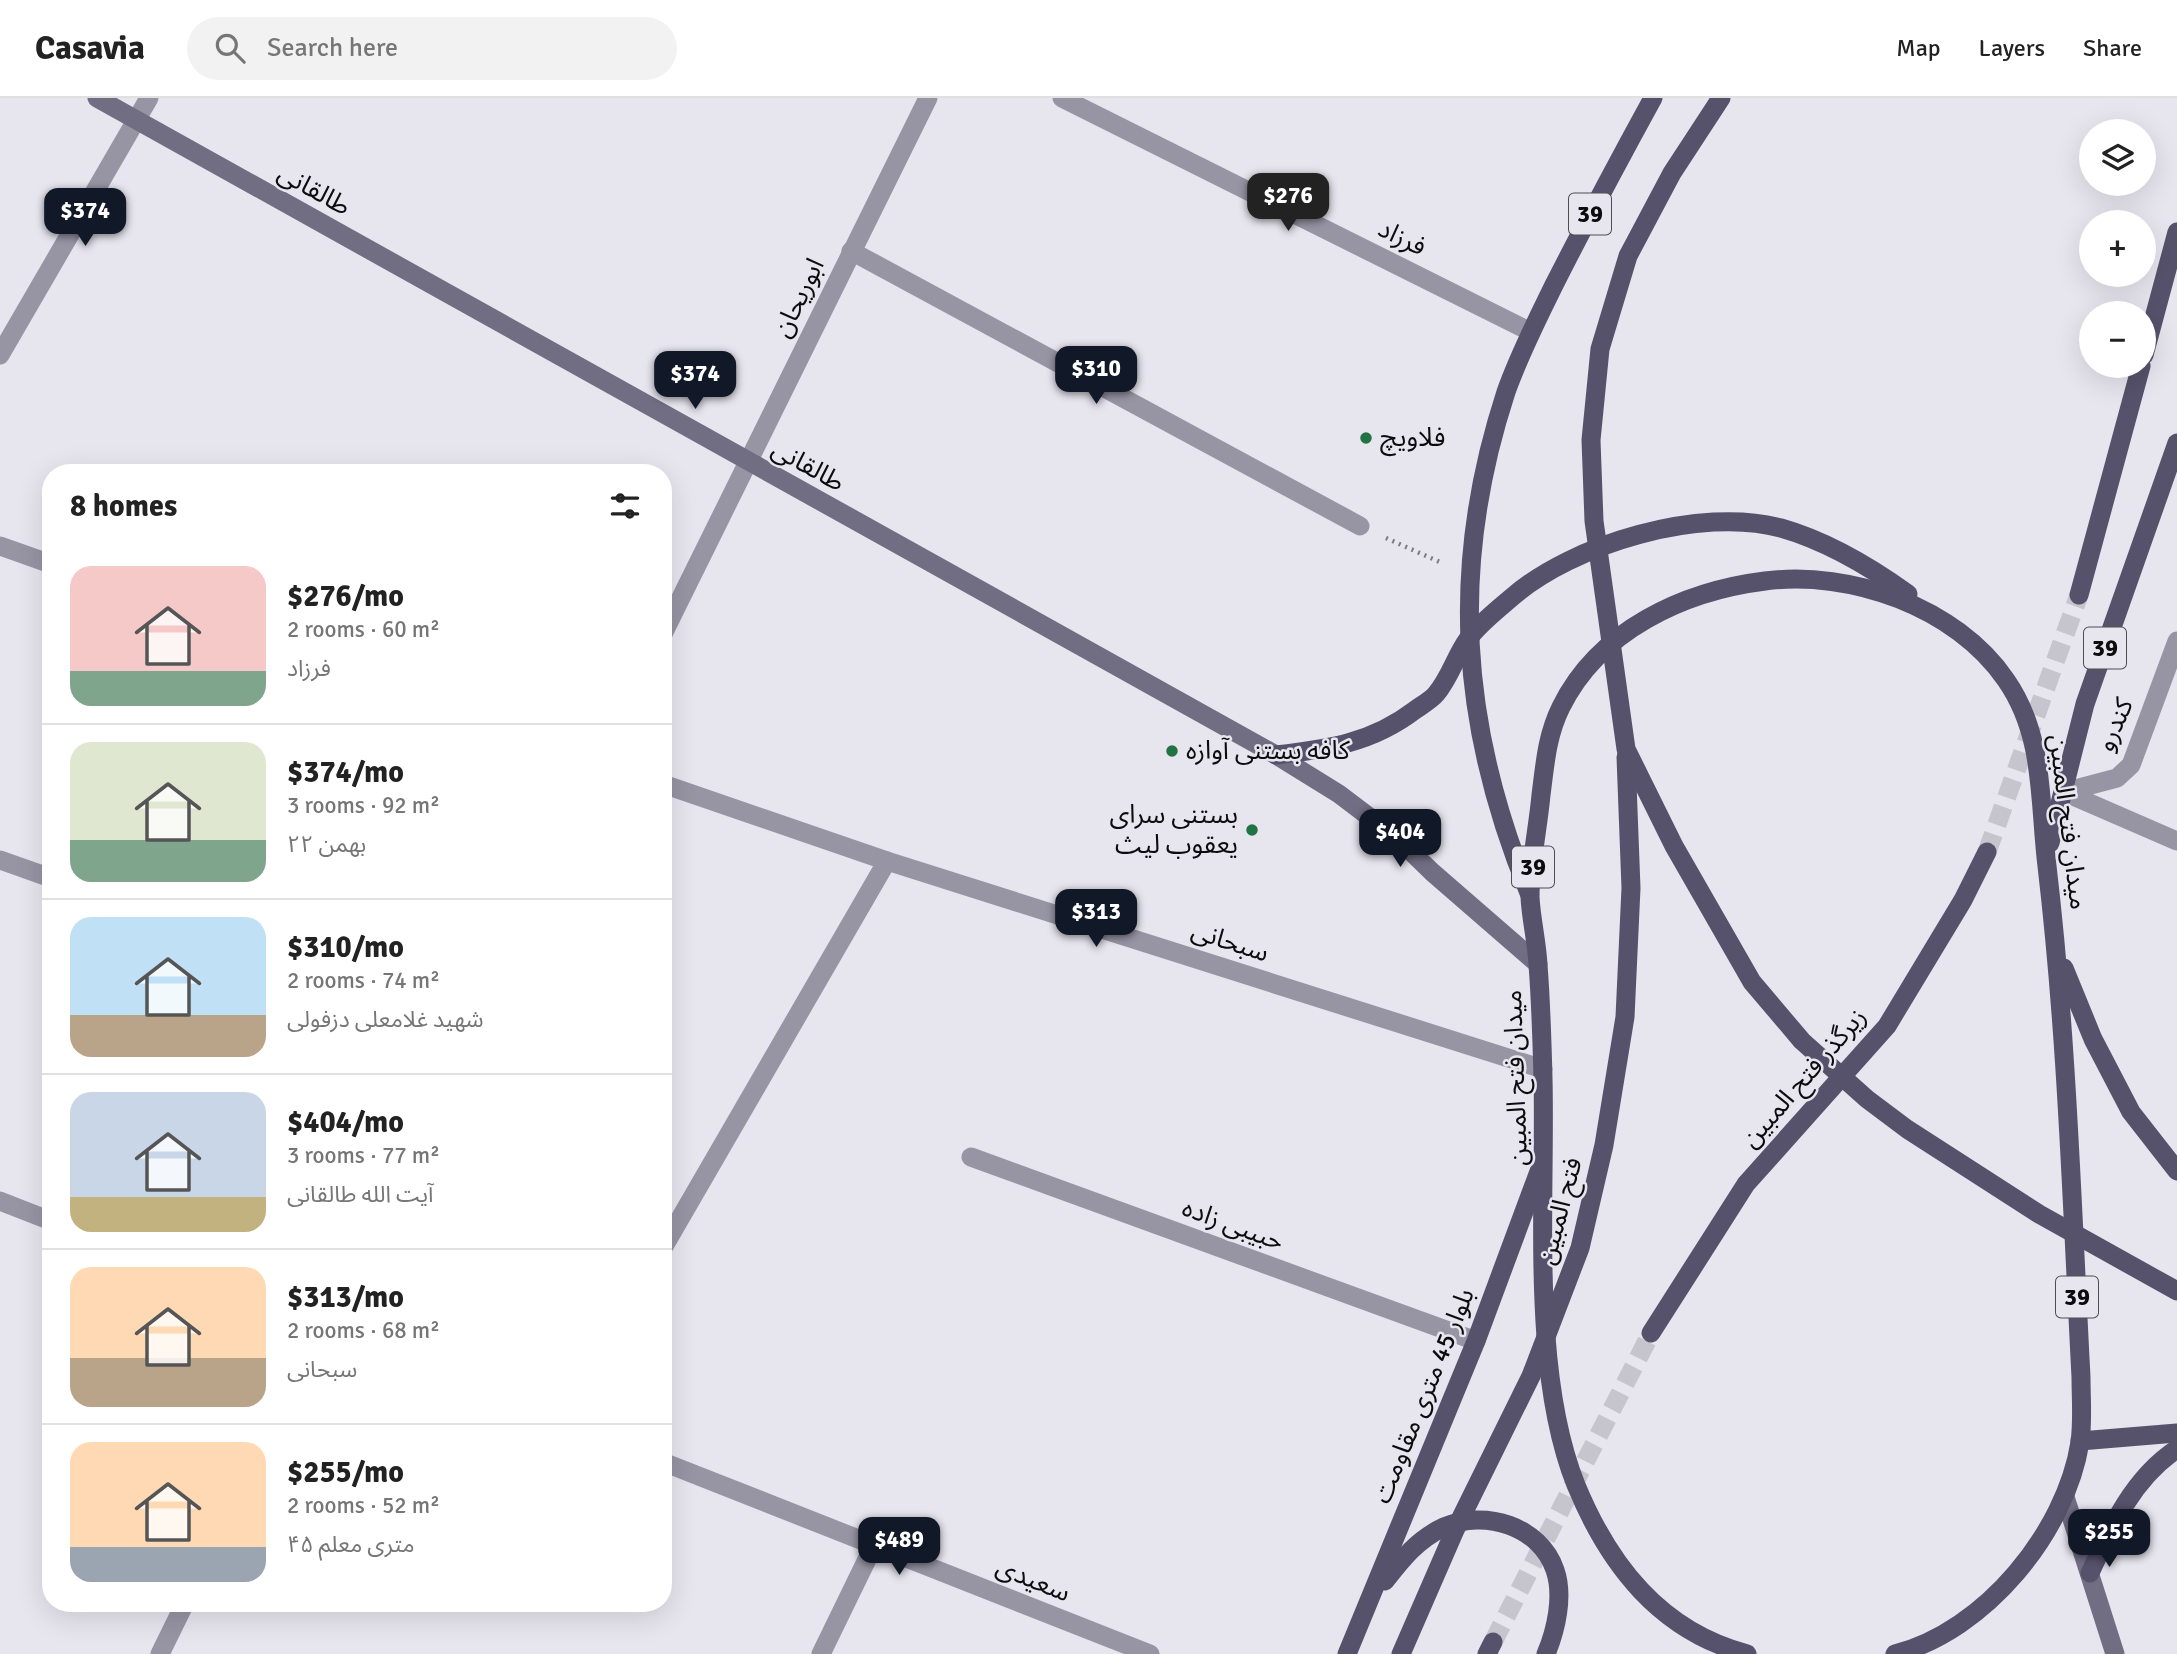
<!DOCTYPE html>
<html lang="en">
<head>
<meta charset="utf-8">
<style>
  body { margin:0; font-family:Signika,"Noto Sans Arabic",sans-serif; background:#f2f2f2; color:#222; height:100vh; display:flex; flex-direction:column; font-size:26px; white-space:nowrap }
  * { box-sizing:border-box; margin:0 }
  p { font-size:23px; color:#767676 }
  .icon { flex:none; width:38px; height:38px; fill:none; stroke:currentColor; stroke-width:2; stroke-linecap:round; stroke-linejoin:round }
  .map { position:relative; flex:1; overflow:hidden }
  .panel { position:absolute; left:42px; top:366px; width:630px; height:1148px; display:flex; flex-direction:column; background:#fff; border-radius:28px; box-shadow:0 7px 28px #0002 }
  .panel>* { flex:none }
  .fabs { position:absolute; left:2079px; top:21px; display:grid; gap:14px }
  .fabs a { display:grid; place-items:center; width:77px; height:77px; border-radius:50%; background:#fff; box-shadow:0 7px 28px #0002; font-size:35px }
  .price { position:absolute; translate:-50% -60px; padding:0 16px; border-radius:14px; background:#111827; color:#fff; font-size:23px; line-height:46px; filter:drop-shadow(0 2px 4px #0008) }
  .price::after { content:''; position:absolute; left:50%; top:42px; width:21px; height:16px; margin-left:-10px; background:inherit; clip-path:polygon(0 0,100% 0,50% 100%) }
  .price.active { background:#222; color:#fff }
  ul { padding:0; list-style:none }
  li { display:flex; align-items:center; gap:21px; height:175px; padding:0 28px }
  li+li { border-top:2px solid #e0e0e0 }
  li span { display:grid; place-items:center; flex:none; width:196px; height:140px; border-radius:21px; color:#555 }
  li>.icon { margin-inline-start:auto }
  span .icon { width:84px; height:84px; fill:#fffc; stroke-width:1 }
  li b { font-size:30px }
  h2 { display:flex; justify-content:space-between; align-items:center; height:84px; padding:0 28px; font-size:30px }
  header { display:flex; align-items:center; gap:42px; box-sizing:border-box; height:98px; padding:0 35px; background:#fff; border-bottom:2px solid #e0e0e0 }
  header strong { font-size:33px }
  nav { display:flex; gap:38px; margin-inline-start:auto; font-size:24px }
  .search { width:490px; height:63px; background:#f2f2f2; display:flex; align-items:center; gap:18px; box-sizing:border-box; padding:0 24px; border-radius:38px; color:#767676; font-size:26px }
  .map>svg:first-child { display:block }
  .lines { fill:none; stroke-linecap:round; stroke-linejoin:round }
  .primary-tunnel { stroke:#c6c4cd; stroke-width:19; stroke-dasharray:19 10; stroke-linecap:butt }
  .path { stroke:#7d7c82; stroke-width:4.5; stroke-dasharray:2 5; stroke-linecap:butt }
  .service { stroke:#9795a4; stroke-width:19 }
  .minor { stroke:#9795a4; stroke-width:19 }
  .secondary { stroke:#716e84; stroke-width:19 }
  .primary { stroke:#57526c; stroke-width:19 }
  .primary-bridge { stroke:#57526c; stroke-width:19 }
  .poi-dot { fill:#217343; stroke:#e7e5ee; stroke-width:2.5 }
  .labels { text-anchor:middle; dominant-baseline:central; stroke-width:5; stroke-linejoin:round; paint-order:stroke }
  .shield { fill:#e7e5ee; stroke:#4e4d52; stroke-width:2 }
  .shield-label { font-size:24px; font-weight:bold; fill:#0c0c0f }
  .street-label { font-size:26px; fill:#0c0c0f; stroke:#e7e5ee }
  .poi-label { font-size:26px; fill:#0c0c0f; stroke:#e7e5ee; text-anchor:start }
</style>
</head>
<body>
<header>
<strong>Casavia</strong>
<div class="search"><svg class="icon" aria-label="search" viewBox="0 0 24 24"><circle cx="10" cy="10" r="6"/><path d="M15 15l6 6"/></svg>Search here</div>
<nav><a>Map</a><a>Layers</a><a>Share</a></nav>
</header>
<div class="map">
<svg width="2177" height="1556" viewBox="0 0 2177 1556">
  <rect width="100%" height="100%" fill="#e7e5ee"/>
  <g class="lines">
    <!-- primary-tunnel -->
    <g class="primary-tunnel">
      <polyline points="1987,754 2079,497"/>
      <polyline points="1493,1544 1651,1235"/>
    </g>
    <!-- path -->
    <polyline class="path" points="1386,440 1442,465"/>
    <!-- service -->
    <g class="service">
      <polyline points="0,762 51,780"/>
      <polyline points="971,1059 1476,1243"/>
      <polyline points="663,1150 887,763"/>
      <polyline points="821,1556 874,1447"/>
    </g>
    <!-- minor -->
    <g class="minor">
      <polyline points="1062,0 1531,234"/>
      <polyline points="851,153 1360,428"/>
      <polyline points="0,257 149,0"/>
      <polyline points="0,448 51,466"/>
      <polyline points="663,536 928,0"/>
      <polyline points="663,686 887,763 1543,971"/>
      <polyline points="2064,694 2117,680 2131,667 2177,543"/>
      <polyline points="2064,694 2177,743"/>
      <polyline points="0,1103 51,1123"/>
      <polyline points="663,1364 1150,1556"/>
      <polyline points="160,1556 185,1505"/>
    </g>
    <!-- secondary -->
    <g class="secondary">
      <polyline points="97,0 1276,657 1339,696 1397,740 1432,774 1538,866"/>
      <polyline points="2065,1399 2115,1556"/>
    </g>
    <!-- primary -->
    <g class="primary">
      <polyline points="2144,257 2177,134"/>
      <polyline points="2079,497 2141,268"/>
      <path d="M1276,657C1328,651 1372,645 1415,612C1422,607 1431,602 1436,596C1450,580 1456,557 1468,541C1479,526 1497,512 1511,500C1572,446 1701,408 1781,430C1827,443 1869,468 1908,496"/>
      <polyline points="2050,745 2085,606 2177,345"/>
      <path d="M1529,795C1460,627 1449,468 1506,294C1519,257 1537,222 1554,187C1586,124 1619,62 1653,0"/>
      <polyline points="2064,870 2093,941 2131,1014 2177,1073"/>
      <polyline points="1651,1235 1746,1086 1887,928 1963,802 1987,754"/>
      <polyline points="2080,1343 2177,1335"/>
      <path d="M2090,1475C2111,1429 2133,1380 2177,1351"/>
      <path d="M1385,1483C1402,1461 1418,1441 1444,1429C1485,1411 1540,1428 1555,1472C1564,1498 1556,1532 1546,1556"/>
      <polyline points="1347,1556 1476,1243 1541,1068"/>
      <polyline points="1487,1556 1493,1544"/>
      <path d="M1747,1556C1660,1533 1609,1467 1576,1387C1530,1273 1546,1103 1543,980C1542,943 1541,904 1538,867C1537,844 1531,821 1530,799C1530,766 1538,730 1541,697C1545,666 1547,637 1561,609C1599,532 1684,493 1765,483C1851,472 1956,509 2006,582C2045,638 2039,703 2047,768C2067,938 2072,1109 2081,1279C2081,1300 2083,1323 2080,1344C2066,1434 1985,1533 1895,1556"/>
    </g>
    <!-- primary-bridge -->
    <g class="primary-bridge">
      <polyline points="1721,0 1672,75 1628,158 1600,251 1591,342 1594,423 1626,651 1674,748 1752,884 1802,943 1867,1001 1907,1031 2039,1116 2177,1193"/>
      <polyline points="1401,1556 1455,1432 1531,1278 1580,1150 1604,1047 1625,919 1631,790 1626,659"/>
    </g>
  </g>
  <!-- markers -->
  <g class="poi-dot">
    <circle cx="1366" cy="340" r="7"/>
    <circle cx="1172" cy="653" r="7"/>
    <circle cx="1252" cy="732" r="7"/>
  </g>
  <g class="labels">
    <!-- shield labels -->
    <g class="shield">
      <rect x="1569" y="95.5" width="42" height="41" rx="5"/>
      <rect x="2084" y="529.5" width="42" height="41" rx="5"/>
      <rect x="1512" y="748.5" width="42" height="41" rx="5"/>
      <rect x="2056" y="1178.5" width="42" height="41" rx="5"/>
    </g>
    <g class="shield-label">
      <text x="1590" y="116">39</text>
      <text x="2105" y="550">39</text>
      <text x="1533" y="769">39</text>
      <text x="2077" y="1199">39</text>
    </g>
    <!-- street labels -->
    <g class="street-label">
      <text transform="translate(314 92) rotate(29)">طالقانی</text>
      <text transform="translate(1402 140) rotate(26)">فرزاد</text>
      <text transform="translate(799 200) rotate(-64)">ابوریحان</text>
      <text transform="translate(808 368) rotate(29)">طالقانی</text>
      <text transform="translate(2115 627) rotate(-66)">کندرو</text>
      <text transform="translate(2068 724) rotate(83)">میدان فتح المبین</text>
      <text transform="translate(1230 844) rotate(18)">سبحانی</text>
      <text transform="translate(1516 980) rotate(-92)">میدان فتح المبین</text>
      <text transform="translate(1804 980) rotate(-49)">زیرگذر فتح المبین</text>
      <text transform="translate(1560 1113) rotate(-75)">فتح المبین</text>
      <text transform="translate(1233 1127) rotate(20)">حبیبی زاده</text>
      <text transform="translate(1424 1298) rotate(-68)">بلوار 45 متری مقاومت</text>
      <text transform="translate(1033 1482) rotate(22)">سعیدی</text>
    </g>
    <!-- poi labels -->
    <g class="poi-label">
      <text x="1380" y="340">فلاویچ</text>
      <text x="1186" y="653">کافه بستنی آوازه</text>
      <text x="1238" y="717" text-anchor="end">بستنی سرای<tspan x="1238" dy="30">یعقوب لیث</tspan></text>
    </g>
  </g>
</svg>
<div class="fabs">
<a><svg class="icon" aria-label="layers" viewBox="0 0 24 24"><path d="M12 4l9 5-9 5-9-5zM3 14l9 5 9-5"/></svg></a>
<a>+</a>
<a>−</a>
</div>
<b class="price active" style="left:1288px;top:135px">$276</b>
<b class="price" style="left:85px;top:150px">$374</b>
<b class="price" style="left:1096px;top:308px">$310</b>
<b class="price" style="left:695px;top:313px">$374</b>
<b class="price" style="left:1400px;top:771px">$404</b>
<b class="price" style="left:1096px;top:851px">$313</b>
<b class="price" style="left:2109px;top:1471px">$255</b>
<b class="price" style="left:899px;top:1479px">$489</b>
<section class="panel">
<h2>8 homes<svg class="icon" aria-label="filters" viewBox="0 0 24 24"><path d="M4 7h16M4 17h16"/><circle cx="9" cy="7" r="2"/><circle cx="15" cy="17" r="2"/></svg></h2>
<ul>
<li><span style="background:linear-gradient(#f6c9c9 75%,#7fa58c 0)"><svg class="icon" aria-label="home" viewBox="0 0 24 24"><path d="M3 11l9-7 9 7M6 9v11h12V9"/></svg></span><div><b>$276/mo</b><p>2 rooms · 60 m²</p><p>فرزاد</p></div></li>
<li><span style="background:linear-gradient(#dfe7d0 70%,#7fa58c 0)"><svg class="icon" aria-label="home" viewBox="0 0 24 24"><path d="M3 11l9-7 9 7M6 9v11h12V9"/></svg></span><div><b>$374/mo</b><p>3 rooms · 92 m²</p><p>۲۲ بهمن</p></div></li>
<li><span style="background:linear-gradient(#bfe0f5 70%,#b9a48a 0)"><svg class="icon" aria-label="home" viewBox="0 0 24 24"><path d="M3 11l9-7 9 7M6 9v11h12V9"/></svg></span><div><b>$310/mo</b><p>2 rooms · 74 m²</p><p>شهید غلامعلی دزفولی</p></div></li>
<li><span style="background:linear-gradient(#c9d6e8 75%,#c2b280 0)"><svg class="icon" aria-label="home" viewBox="0 0 24 24"><path d="M3 11l9-7 9 7M6 9v11h12V9"/></svg></span><div><b>$404/mo</b><p>3 rooms · 77 m²</p><p>آیت الله طالقانی</p></div></li>
<li><span style="background:linear-gradient(#ffd9b3 65%,#b9a48a 0)"><svg class="icon" aria-label="home" viewBox="0 0 24 24"><path d="M3 11l9-7 9 7M6 9v11h12V9"/></svg></span><div><b>$313/mo</b><p>2 rooms · 68 m²</p><p>سبحانی</p></div></li>
<li><span style="background:linear-gradient(#ffd9b3 75%,#9aa5b1 0)"><svg class="icon" aria-label="home" viewBox="0 0 24 24"><path d="M3 11l9-7 9 7M6 9v11h12V9"/></svg></span><div><b>$255/mo</b><p>2 rooms · 52 m²</p><p>۴۵ متری معلم</p></div></li>
</ul>
</section>
</div>
</body>
</html>
